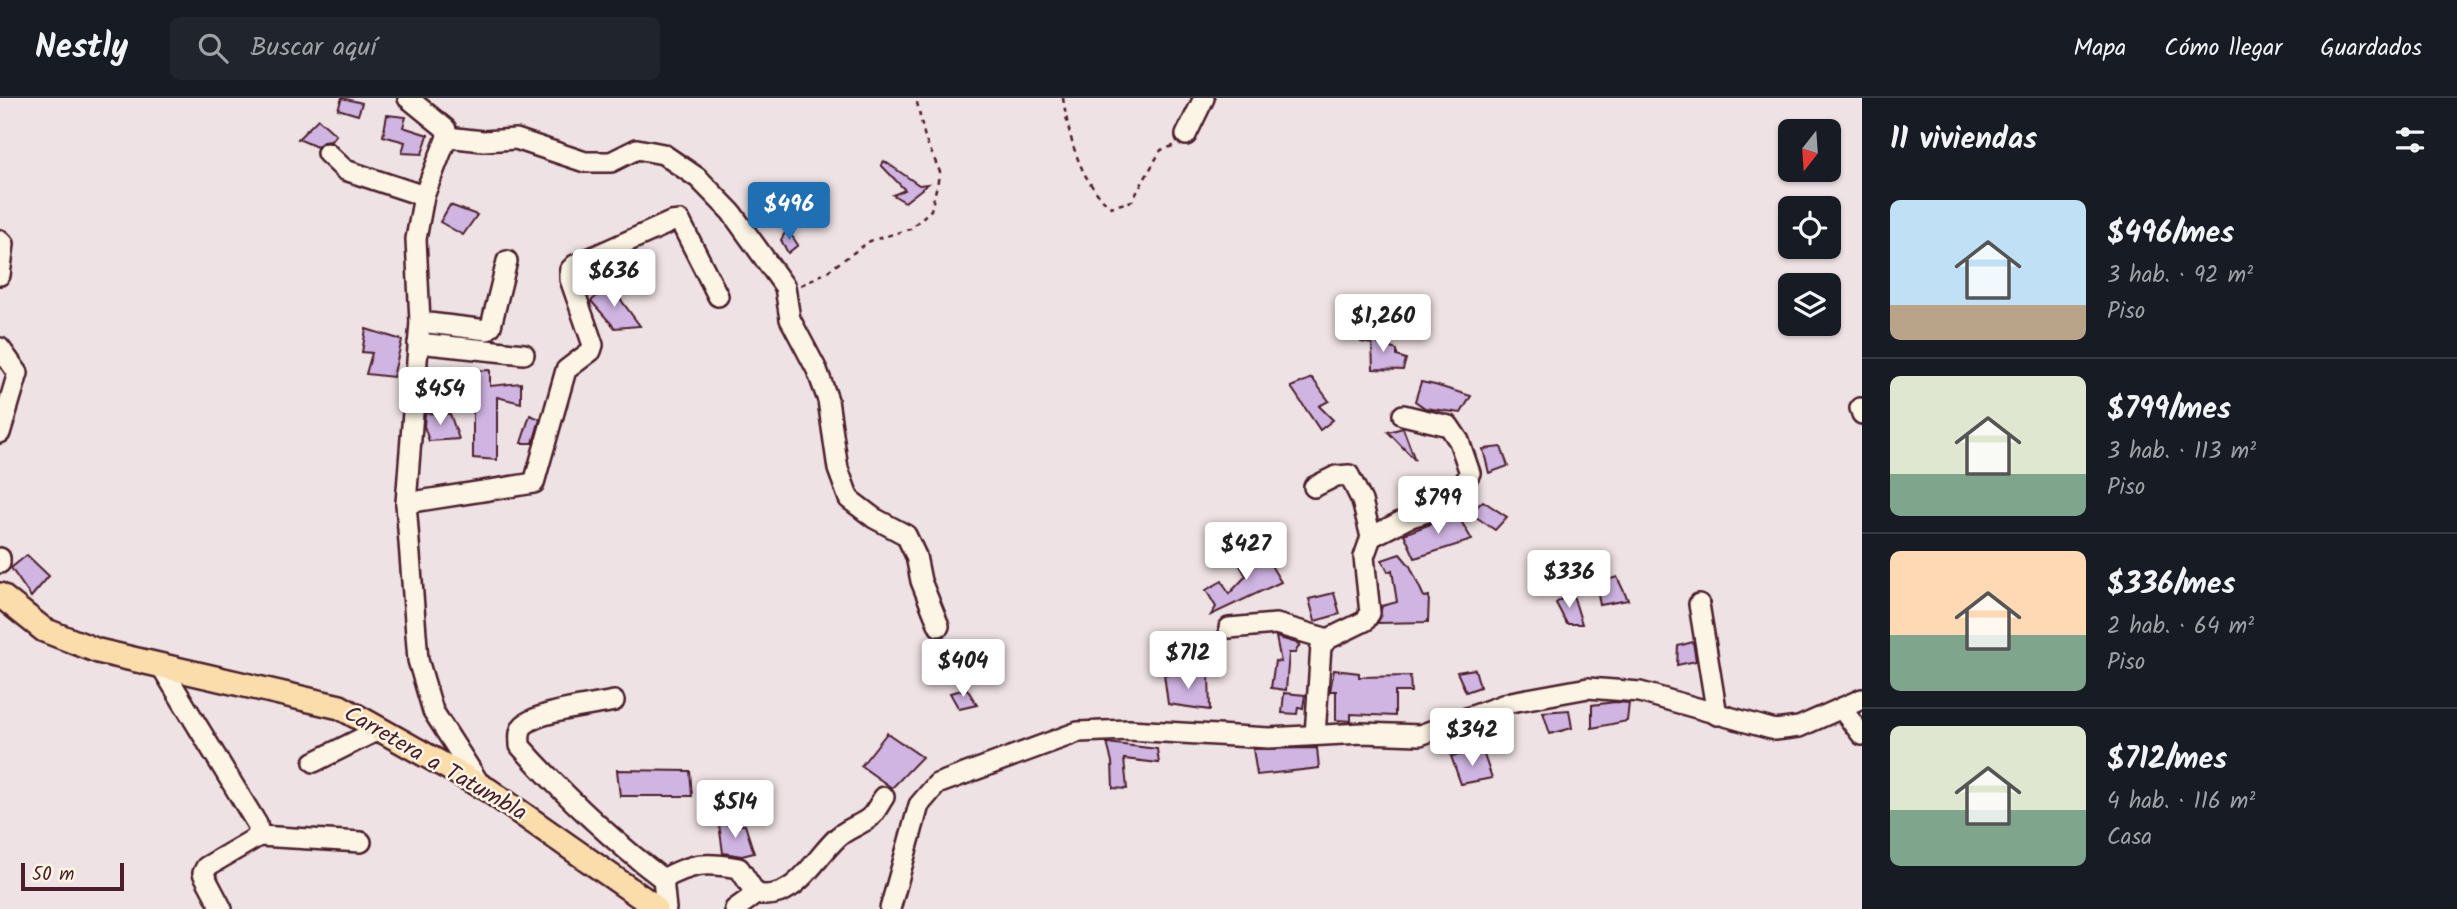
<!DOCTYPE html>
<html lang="es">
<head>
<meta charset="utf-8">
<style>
  body { margin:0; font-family:Kalam,sans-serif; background:#20242c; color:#f1f3f6; height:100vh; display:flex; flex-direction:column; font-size:26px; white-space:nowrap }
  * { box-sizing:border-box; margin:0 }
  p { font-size:23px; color:#9ea1a6 }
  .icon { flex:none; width:38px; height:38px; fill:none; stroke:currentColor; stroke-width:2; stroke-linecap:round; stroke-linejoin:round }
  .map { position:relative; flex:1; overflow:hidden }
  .side { display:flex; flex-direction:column; background:#171b24; width:595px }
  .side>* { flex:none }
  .needle { width:46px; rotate:197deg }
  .controls { position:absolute; left:1778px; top:21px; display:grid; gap:14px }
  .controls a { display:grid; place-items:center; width:63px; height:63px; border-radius:10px; background:#171b24; box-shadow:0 2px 5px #0004; font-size:35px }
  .scale { position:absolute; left:21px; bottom:18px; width:103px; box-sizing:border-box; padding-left:7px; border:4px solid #4a1f2b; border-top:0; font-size:19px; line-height:24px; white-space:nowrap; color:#4a1f2b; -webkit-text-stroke:5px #fcf5e5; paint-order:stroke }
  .price { position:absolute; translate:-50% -60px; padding:0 16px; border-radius:7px; background:#fff; color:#222; font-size:23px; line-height:46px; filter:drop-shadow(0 2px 4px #0008) }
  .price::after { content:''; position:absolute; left:50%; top:42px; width:21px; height:16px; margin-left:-10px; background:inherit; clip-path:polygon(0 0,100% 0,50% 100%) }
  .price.on { background:#1f6fb2; color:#fff }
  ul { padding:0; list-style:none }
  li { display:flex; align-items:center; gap:21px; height:175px; padding:0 28px }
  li+li { border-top:2px solid #363941 }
  li span { display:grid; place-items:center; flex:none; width:196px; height:140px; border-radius:10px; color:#555 }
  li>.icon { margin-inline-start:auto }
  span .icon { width:84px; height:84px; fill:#fffc; stroke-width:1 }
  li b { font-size:30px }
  h2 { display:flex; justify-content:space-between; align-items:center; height:84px; padding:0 28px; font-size:30px }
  header { display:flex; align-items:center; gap:42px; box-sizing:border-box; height:98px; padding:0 35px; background:#171b24; border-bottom:2px solid #363941 }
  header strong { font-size:33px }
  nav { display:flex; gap:38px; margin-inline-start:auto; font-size:24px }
  .search { width:490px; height:63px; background:#20242c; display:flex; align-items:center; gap:18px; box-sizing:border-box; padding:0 24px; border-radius:10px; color:#9ea1a6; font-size:26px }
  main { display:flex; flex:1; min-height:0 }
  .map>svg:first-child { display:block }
  .building { fill:#d0b5e3; stroke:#4a1f2b; stroke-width:2 }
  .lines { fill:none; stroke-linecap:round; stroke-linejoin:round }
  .minor-casing { stroke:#4a1f2b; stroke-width:24 }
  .major-casing { stroke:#4a1f2b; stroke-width:28 }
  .path { stroke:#4a1f2b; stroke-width:2.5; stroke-dasharray:5 5; stroke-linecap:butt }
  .minor { stroke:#fcf5e5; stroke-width:19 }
  .major { stroke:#faddab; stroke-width:23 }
  .labels { text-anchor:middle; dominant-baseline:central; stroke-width:5; stroke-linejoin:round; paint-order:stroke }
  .street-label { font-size:23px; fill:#4a1f2b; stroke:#fcf5e5 }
</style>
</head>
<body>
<header>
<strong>Nestly</strong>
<div class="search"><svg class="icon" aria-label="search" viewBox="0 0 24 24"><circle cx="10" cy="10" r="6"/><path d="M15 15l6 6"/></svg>Buscar aquí</div>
<nav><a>Mapa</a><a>Cómo llegar</a><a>Guardados</a></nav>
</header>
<main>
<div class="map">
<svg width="1862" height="811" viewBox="0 0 1862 811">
  <rect width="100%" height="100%" fill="#efe2e4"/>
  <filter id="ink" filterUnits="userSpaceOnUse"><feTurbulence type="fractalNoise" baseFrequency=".0143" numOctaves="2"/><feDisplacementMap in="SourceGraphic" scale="14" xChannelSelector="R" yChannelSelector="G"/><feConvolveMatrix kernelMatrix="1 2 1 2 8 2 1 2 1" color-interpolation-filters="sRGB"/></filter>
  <g filter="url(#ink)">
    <!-- building -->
    <g class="building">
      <polygon points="342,0 362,5 358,17 338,11"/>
      <polygon points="387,17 406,19 403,29 428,37 422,56 402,55 405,44 383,38"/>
      <polygon points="318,21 336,37 331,43 323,44 317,49 298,41"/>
      <polygon points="884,63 919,87 928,86 905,104 893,97 905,92 881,67"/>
      <polygon points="450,107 477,117 463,137 440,124"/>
      <polygon points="787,131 798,147 788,155 781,142"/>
      <polygon points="610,187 640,228 615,230 591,203"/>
      <polygon points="1365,230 1376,233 1378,246 1397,252 1397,258 1406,261 1403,272 1373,271 1372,246 1361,244"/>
      <polygon points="366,231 402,242 393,279 366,276 372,255 362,254"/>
      <polygon points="490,272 490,288 521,285 521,305 497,299 497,362 473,360 473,308 469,308 467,273"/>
      <polygon points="1312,280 1329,303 1319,308 1333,322 1320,332 1291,289"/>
      <polygon points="1421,284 1435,287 1471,298 1461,315 1425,310 1415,303"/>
      <polygon points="425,315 450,316 459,341 429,343 424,328"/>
      <polygon points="530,317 540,321 533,345 521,345"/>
      <polygon points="1403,330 1415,362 1388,334"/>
      <polygon points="1501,349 1508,368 1489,375 1483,351"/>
      <polygon points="1483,403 1507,419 1495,432 1470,415"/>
      <polygon points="1457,416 1472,442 1415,460 1404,436"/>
      <polygon points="1261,451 1281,484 1211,517 1216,509 1206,492 1222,483 1229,496 1246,478 1237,462"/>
      <polygon points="1400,456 1410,468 1424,499 1429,498 1428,524 1378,525 1382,508 1397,504 1392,472 1388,474 1382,462"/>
      <polygon points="27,457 49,478 31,499 11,470"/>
      <polygon points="1617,479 1628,502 1600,507 1596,486"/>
      <polygon points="1572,494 1582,526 1567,526 1556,505"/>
      <polygon points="1334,495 1340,516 1315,523 1309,501"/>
      <polygon points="1276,539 1300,546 1295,555 1289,555 1286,592 1271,590 1275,563 1281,564"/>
      <polygon points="1693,544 1696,563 1677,567 1678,548"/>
      <polygon points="1475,571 1480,589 1466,594 1457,574"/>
      <polygon points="1334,572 1359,575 1359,579 1410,578 1411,594 1395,594 1395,618 1351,616 1351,623 1336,622 1336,593 1330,593"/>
      <polygon points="1164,576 1209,577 1210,612 1168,606"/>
      <polygon points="967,591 977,607 959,611 950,595"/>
      <polygon points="1284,595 1305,597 1303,610 1298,609 1297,616 1282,615"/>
      <polygon points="1615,604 1629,605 1627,623 1592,630 1592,607"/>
      <polygon points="1569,612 1572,630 1550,636 1543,614"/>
      <polygon points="887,635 922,659 892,690 861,668"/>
      <polygon points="1107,645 1157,651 1159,665 1124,661 1127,691 1113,690 1112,664"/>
      <polygon points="1317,650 1319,670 1257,677 1253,651"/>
      <polygon points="1483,654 1492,680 1461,686 1451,658"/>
      <polygon points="617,672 690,673 692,698 620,698"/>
      <polygon points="719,726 745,727 754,755 742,758 723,755"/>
    </g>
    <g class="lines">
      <defs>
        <g id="minor">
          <polyline points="408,0 446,31 447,39 424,98 416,141 420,224 406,405 418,562 433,613 481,688"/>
          <polyline points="1186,37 1204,0"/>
          <polyline points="447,39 483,43 516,41 585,64 611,64 637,51 663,56 698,80 731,114 785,189 790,221 817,272 828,302 838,371 849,401 874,420 906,437 916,458 921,483 939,528"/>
          <polyline points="327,55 345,72 424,98"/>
          <polyline points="0,142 4,146 0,177"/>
          <polyline points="420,224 487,232 491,228 507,163"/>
          <polyline points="418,245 524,256"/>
          <polyline points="0,250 18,275 0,335"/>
          <polyline points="1860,310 1862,316"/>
          <polyline points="1314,389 1336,378 1349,377 1362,403 1371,439 1364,459 1370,515 1365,523 1328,541 1321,548 1315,637"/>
          <polyline points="406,405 534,385 566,272 591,253 593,247 570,181 570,172 575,167 671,124 680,123 718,198"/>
          <polyline points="1371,439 1408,420 1443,409 1457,397 1470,375 1459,343 1449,328 1403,317"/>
          <polyline points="0,460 0,465"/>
          <polyline points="1699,506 1717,617"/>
          <polyline points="1229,530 1276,526 1328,541"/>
          <polyline points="161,568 257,726 259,738 206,769 203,775 222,811"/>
          <path d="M614,603C592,608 539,613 524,627C518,633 520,641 520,648C564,697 610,741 663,781L666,811"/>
          <polyline points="1841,610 1862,637"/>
          <polyline points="314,664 380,631"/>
          <polyline points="259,738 361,744"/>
          <path d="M663,781C693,765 705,764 739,770L756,796"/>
          <path d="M735,811L756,796C794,804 812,764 836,741C844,732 858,728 868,721C875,716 879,706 884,699"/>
          <polyline points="890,811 919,707 937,686 1078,634 1129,632 1269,640 1362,635 1420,637 1511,604 1588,590 1640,594 1775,632 1799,629 1862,601"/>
        </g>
        <polyline id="major" points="0,497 44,532 98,553 340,609 488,692 651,806 655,811"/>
      </defs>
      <!-- minor casing -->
      <use href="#minor" class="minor-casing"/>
      <!-- major casing -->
      <use href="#major" class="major-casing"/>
      <!-- path -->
      <g class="path">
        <path d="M1063,0C1069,39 1079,83 1111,109L1132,103L1161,52L1173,48"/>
        <polyline points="801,187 825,175 870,143 910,131 931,112 940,74 925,40 916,0"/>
      </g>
      <!-- minor -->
      <use href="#minor" class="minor"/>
      <!-- major -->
      <use href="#major" class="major"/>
    </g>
  </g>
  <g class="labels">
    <!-- street labels -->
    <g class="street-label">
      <text transform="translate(435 666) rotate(30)">Carretera a Tatumbla</text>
    </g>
  </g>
</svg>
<div class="controls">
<a><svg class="needle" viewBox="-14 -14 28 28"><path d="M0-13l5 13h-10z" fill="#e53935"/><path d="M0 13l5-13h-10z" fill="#9ea1a6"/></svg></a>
<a><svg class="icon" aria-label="locate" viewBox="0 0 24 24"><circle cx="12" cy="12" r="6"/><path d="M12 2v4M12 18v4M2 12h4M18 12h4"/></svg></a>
<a><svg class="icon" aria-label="layers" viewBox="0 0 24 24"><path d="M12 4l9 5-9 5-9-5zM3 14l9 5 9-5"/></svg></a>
</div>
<div class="scale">50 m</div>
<b class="price on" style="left:789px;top:144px">$496</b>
<b class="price" style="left:614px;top:211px">$636</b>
<b class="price" style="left:1383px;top:256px">$1,260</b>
<b class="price" style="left:440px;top:329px">$454</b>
<b class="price" style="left:1438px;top:438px">$799</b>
<b class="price" style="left:1246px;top:484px">$427</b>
<b class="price" style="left:1569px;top:512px">$336</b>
<b class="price" style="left:1188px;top:593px">$712</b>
<b class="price" style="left:963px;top:601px">$404</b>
<b class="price" style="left:1472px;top:670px">$342</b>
<b class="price" style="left:735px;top:742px">$514</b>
</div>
<section class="side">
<h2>11 viviendas<svg class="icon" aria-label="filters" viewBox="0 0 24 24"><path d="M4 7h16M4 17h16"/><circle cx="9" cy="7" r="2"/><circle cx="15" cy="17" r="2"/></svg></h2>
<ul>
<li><span style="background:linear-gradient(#bfe0f5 75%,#b9a48a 0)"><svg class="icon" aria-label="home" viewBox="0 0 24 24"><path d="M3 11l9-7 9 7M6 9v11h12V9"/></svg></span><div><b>$496/mes</b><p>3 hab. · 92 m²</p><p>Piso</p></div></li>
<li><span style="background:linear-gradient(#dfe7d0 70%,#7fa58c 0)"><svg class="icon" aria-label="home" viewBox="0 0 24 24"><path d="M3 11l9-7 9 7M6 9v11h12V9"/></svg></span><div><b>$799/mes</b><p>3 hab. · 113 m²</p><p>Piso</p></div></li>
<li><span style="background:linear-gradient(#ffd9b3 60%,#7fa58c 0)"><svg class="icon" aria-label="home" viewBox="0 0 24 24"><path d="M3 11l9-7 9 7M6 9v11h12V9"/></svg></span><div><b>$336/mes</b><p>2 hab. · 64 m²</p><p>Piso</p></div></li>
<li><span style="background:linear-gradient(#dfe7d0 60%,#7fa58c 0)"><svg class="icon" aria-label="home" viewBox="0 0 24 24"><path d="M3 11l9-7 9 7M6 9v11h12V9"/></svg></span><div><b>$712/mes</b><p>4 hab. · 116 m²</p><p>Casa</p></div></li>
</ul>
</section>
</main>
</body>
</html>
